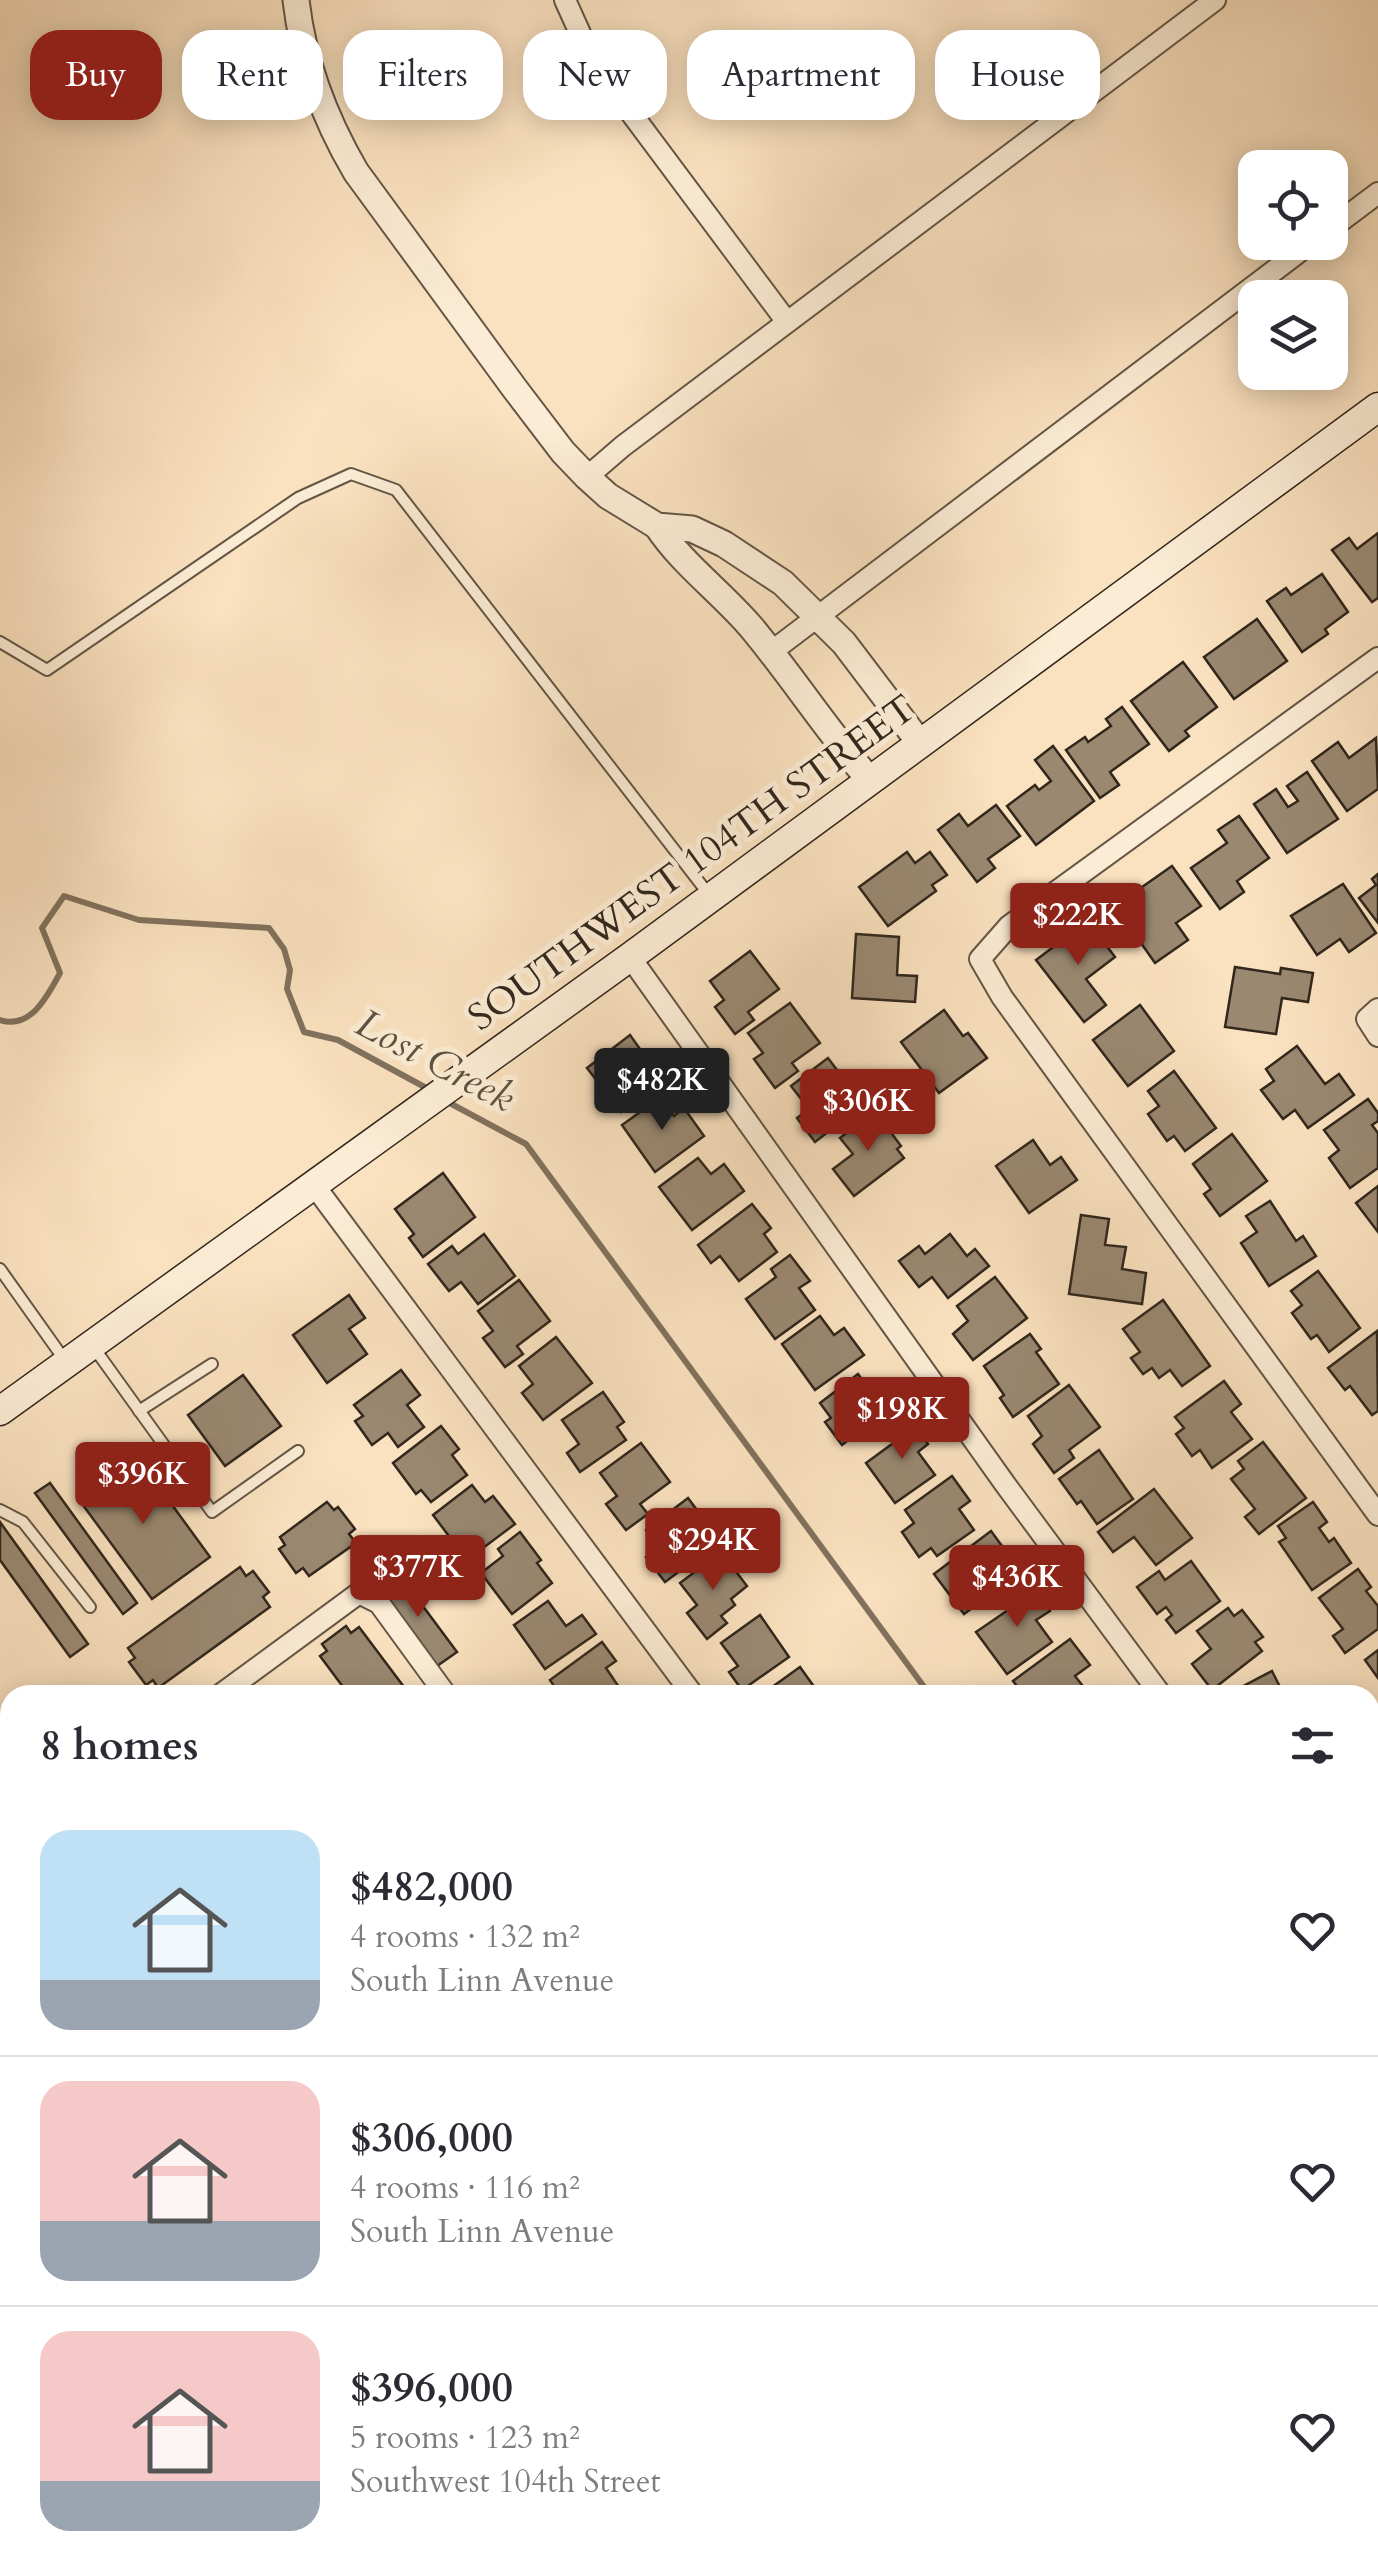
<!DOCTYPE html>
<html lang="en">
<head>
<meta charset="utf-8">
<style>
  body { margin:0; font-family:Cardo,serif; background:#f2f2f3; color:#2b2b33; height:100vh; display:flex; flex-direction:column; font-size:38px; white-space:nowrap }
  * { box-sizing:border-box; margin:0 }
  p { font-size:32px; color:#7c7c81 }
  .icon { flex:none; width:55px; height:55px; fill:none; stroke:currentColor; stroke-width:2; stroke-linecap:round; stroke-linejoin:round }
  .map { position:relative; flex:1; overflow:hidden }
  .panel { position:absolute; left:0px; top:1685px; width:1380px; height:892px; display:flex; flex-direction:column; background:#fff; border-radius:30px 30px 0 0; box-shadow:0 5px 25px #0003 }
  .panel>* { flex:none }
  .top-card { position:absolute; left:30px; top:30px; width:1320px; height:90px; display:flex; gap:20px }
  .tools { position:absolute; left:1238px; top:150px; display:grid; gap:20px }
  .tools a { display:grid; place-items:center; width:110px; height:110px; border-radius:20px; background:#fff; box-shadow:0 5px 25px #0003; font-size:50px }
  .price { position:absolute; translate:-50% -85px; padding:0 22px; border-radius:10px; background:#8f2418; color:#fff; font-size:32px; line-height:65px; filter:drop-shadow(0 2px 5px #0008) }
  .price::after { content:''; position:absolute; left:50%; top:60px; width:30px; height:22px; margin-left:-15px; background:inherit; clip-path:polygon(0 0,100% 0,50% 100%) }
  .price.active { background:#222; color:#fff }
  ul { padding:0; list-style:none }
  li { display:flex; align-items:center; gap:30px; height:250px; padding:0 40px }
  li+li { border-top:2px solid #e1e1e2 }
  li span { display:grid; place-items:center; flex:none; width:280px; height:200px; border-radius:30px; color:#555 }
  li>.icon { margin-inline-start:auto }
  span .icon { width:120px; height:120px; fill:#fffc; stroke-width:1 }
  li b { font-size:42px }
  h2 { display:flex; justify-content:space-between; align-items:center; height:120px; padding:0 40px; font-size:42px }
  .chip { padding:0 35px; border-radius:30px; background:#fff; box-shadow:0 5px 25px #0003; font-size:35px; line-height:90px }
  .chip.active { background:#8f2418; color:#fff }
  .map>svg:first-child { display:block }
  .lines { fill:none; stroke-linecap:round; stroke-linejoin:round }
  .stream { stroke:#81715d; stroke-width:6 }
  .building { fill:#9a8871; stroke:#31271c; stroke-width:2.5 }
  .service-casing { stroke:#635645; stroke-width:14 }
  .minor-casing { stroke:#635645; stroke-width:24 }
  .tertiary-casing { stroke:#635645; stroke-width:29 }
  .secondary-casing { stroke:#31271c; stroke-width:31 }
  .service { stroke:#fcecd5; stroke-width:10 }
  .minor { stroke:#fcecd5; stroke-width:20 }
  .tertiary { stroke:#fcecd5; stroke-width:25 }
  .secondary { stroke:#fcecd5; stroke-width:28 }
  .labels { text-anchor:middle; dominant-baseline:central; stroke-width:10; stroke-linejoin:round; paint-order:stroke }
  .street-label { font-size:38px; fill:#31271c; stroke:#fcecd5 }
  .water-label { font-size:40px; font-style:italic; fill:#605242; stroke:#fcecd5 }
</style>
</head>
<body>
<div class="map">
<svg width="1378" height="2576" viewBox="0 0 1378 2576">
  <rect width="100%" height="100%" fill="#fae1bf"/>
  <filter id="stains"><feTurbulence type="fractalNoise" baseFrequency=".002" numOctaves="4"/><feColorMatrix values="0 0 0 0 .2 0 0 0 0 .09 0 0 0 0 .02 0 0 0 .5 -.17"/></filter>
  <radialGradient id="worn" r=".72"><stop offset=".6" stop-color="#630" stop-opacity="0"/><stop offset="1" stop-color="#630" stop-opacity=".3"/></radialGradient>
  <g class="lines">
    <!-- stream -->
    <g class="stream">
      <path d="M0,1020C31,1030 48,995 60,973L42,928L64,896L139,920L269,928L284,949L290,970L287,989L304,1032L338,1040L430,1090"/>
      <polyline points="444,1100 526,1144 930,1695"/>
      <polyline points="1370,2034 1378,2036"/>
    </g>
  </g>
  <!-- building -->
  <g class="building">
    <polygon points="1378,533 1378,598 1372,602 1332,550 1349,538 1357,549"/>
    <polygon points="1322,574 1348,612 1325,629 1328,634 1302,652 1267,601 1286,588 1291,595"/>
    <polygon points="1257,619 1287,661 1234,699 1204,657"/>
    <polygon points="1183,662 1217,707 1185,731 1189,736 1169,751 1131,701"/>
    <polygon points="1122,707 1149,744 1110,772 1119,785 1100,798 1066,750 1085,737 1088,742 1111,726 1106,719"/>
    <polygon points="1376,738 1378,789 1347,811 1312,761 1338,742 1349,758"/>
    <polygon points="1053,746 1094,801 1036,845 1007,806 1035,785 1039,790 1051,781 1035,760"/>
    <polygon points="1307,772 1338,819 1287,853 1254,804 1276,789 1288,807 1298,801 1287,786"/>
    <polygon points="996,805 1020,836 988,859 995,868 977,882 938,830 959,814 968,826"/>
    <polygon points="1239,816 1269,858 1237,881 1244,892 1220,909 1191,868 1227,843 1218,830"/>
    <polygon points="907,852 915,863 930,852 947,875 932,885 936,891 888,926 859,887"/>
    <polygon points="1172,866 1201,906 1176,923 1188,940 1155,963 1115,906"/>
    <polygon points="1378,874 1378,923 1359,898 1376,885 1372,879"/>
    <polygon points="1343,884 1376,933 1349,952 1340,939 1317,955 1291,916"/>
    <polygon points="1088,921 1115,957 1086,979 1106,1005 1084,1022 1036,960"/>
    <polygon points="856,934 899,937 897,975 917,976 915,1002 852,998"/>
    <polygon points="750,951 779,989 748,1012 754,1020 735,1034 715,1007 724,1000 710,981"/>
    <polygon points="1235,967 1280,974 1281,968 1313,973 1308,1002 1282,998 1276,1034 1225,1027"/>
    <polygon points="790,1003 820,1043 792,1063 798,1071 775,1088 754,1059 763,1053 748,1033"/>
    <polygon points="1140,1005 1174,1051 1128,1086 1093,1040"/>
    <polygon points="944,1010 963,1036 968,1033 987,1058 939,1093 901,1042"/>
    <polygon points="630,1035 640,1049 632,1056 642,1069 652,1061 665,1078 621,1112 587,1068"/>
    <polygon points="1297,1046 1325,1084 1339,1074 1354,1095 1308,1128 1295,1110 1283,1119 1261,1090 1274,1081 1266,1069"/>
    <polygon points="828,1058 863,1105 815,1142 797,1118 809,1109 791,1086"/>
    <polygon points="1174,1071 1216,1128 1185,1151 1174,1136 1167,1141 1148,1114 1159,1106 1148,1091"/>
    <polygon points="661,1097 674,1116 684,1108 704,1136 655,1172 622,1125"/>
    <polygon points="1368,1099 1378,1113 1378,1121 1372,1125 1378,1133 1378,1168 1350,1188 1329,1158 1339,1150 1324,1130"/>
    <polygon points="875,1111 901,1146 897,1149 904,1158 854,1196 833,1169 853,1154 840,1138"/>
    <polygon points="1232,1134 1267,1181 1220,1216 1204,1194 1211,1189 1193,1164"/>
    <polygon points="1033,1140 1050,1165 1061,1157 1077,1180 1029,1213 996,1166"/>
    <polygon points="698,1158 711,1174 724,1164 744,1191 692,1230 659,1187"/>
    <polygon points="443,1173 475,1217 423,1257 409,1238 414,1234 395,1209"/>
    <polygon points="1378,1186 1378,1232 1356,1203"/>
    <polygon points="1270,1201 1296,1241 1303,1236 1316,1256 1269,1286 1241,1243 1257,1232 1246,1216"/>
    <polygon points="752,1204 771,1228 764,1234 777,1252 739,1281 720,1256 711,1263 698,1245"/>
    <polygon points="1081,1215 1109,1219 1105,1245 1126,1247 1122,1269 1146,1273 1142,1304 1069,1294"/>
    <polygon points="484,1234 515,1276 478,1304 461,1282 449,1291 428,1264 452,1246 458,1254"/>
    <polygon points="950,1234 967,1256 975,1249 989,1266 948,1298 932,1277 919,1287 899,1261 919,1246 925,1254"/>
    <polygon points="790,1255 810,1281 799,1288 815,1310 775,1339 746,1299 776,1277 771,1269"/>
    <polygon points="1318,1271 1360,1328 1329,1352 1317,1335 1311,1339 1292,1313 1302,1305 1291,1291"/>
    <polygon points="995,1277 1027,1318 973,1360 953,1334 968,1321 957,1306"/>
    <polygon points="519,1280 550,1321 517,1346 523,1354 505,1367 483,1338 493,1331 478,1311"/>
    <polygon points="349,1295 365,1318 349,1329 367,1354 327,1383 293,1335"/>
    <polygon points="1163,1300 1210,1366 1182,1386 1170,1370 1159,1378 1152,1368 1143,1374 1131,1358 1140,1352 1123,1329"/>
    <polygon points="820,1316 834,1335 844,1328 864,1355 815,1390 782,1344"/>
    <polygon points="1377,1331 1378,1411 1372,1415 1350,1386 1345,1390 1328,1368"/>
    <polygon points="1030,1334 1041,1349 1036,1352 1059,1384 1013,1417 1000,1398 1004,1395 984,1366"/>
    <polygon points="556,1337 592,1383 543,1420 522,1393 533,1384 519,1366"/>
    <polygon points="401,1370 420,1395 407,1405 424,1427 398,1447 388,1433 372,1445 355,1421 363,1416 354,1405"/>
    <polygon points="858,1374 872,1393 885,1384 905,1411 884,1426 878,1417 842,1445 825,1422 831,1418 820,1403"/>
    <polygon points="243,1375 281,1426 225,1466 188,1415"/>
    <polygon points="1224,1381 1241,1404 1231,1412 1252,1439 1212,1468 1200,1450 1192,1456 1176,1434 1184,1428 1175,1417"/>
    <polygon points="1069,1385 1100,1427 1069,1450 1074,1458 1054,1473 1033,1444 1042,1436 1028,1416"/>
    <polygon points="603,1392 624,1422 617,1427 626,1440 580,1472 567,1453 579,1444 562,1420"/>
    <polygon points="910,1418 928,1444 918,1452 935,1475 895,1503 866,1463 896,1441 889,1432"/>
    <polygon points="441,1426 459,1449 452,1455 467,1475 431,1502 421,1490 416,1494 393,1463"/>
    <polygon points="1263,1442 1306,1498 1259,1534 1245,1517 1255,1509 1231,1479 1244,1469 1238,1461"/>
    <polygon points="641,1443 670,1482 640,1504 648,1514 626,1530 606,1504 617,1496 600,1473"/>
    <polygon points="1099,1450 1133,1499 1097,1524 1081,1501 1077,1504 1059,1479"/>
    <polygon points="135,1454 210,1557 152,1599 77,1497"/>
    <polygon points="952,1476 970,1501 959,1509 974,1530 937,1556 931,1548 919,1557 902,1532 914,1523 905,1510"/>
    <polygon points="50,1483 137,1603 123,1614 35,1493"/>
    <polygon points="472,1485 485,1502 493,1496 515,1524 467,1560 433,1515"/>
    <polygon points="1154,1489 1192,1538 1156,1565 1134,1537 1113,1552 1098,1532"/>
    <polygon points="688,1498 720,1541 665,1582 646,1557 659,1548 646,1530"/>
    <polygon points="327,1502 334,1510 338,1507 355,1529 349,1534 356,1543 309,1576 303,1568 296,1573 279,1549 285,1545 280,1537"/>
    <polygon points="1313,1502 1327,1522 1319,1528 1329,1542 1334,1538 1351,1563 1312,1590 1279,1542 1286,1538 1278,1526"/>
    <polygon points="0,1522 88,1644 70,1657 0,1560"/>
    <polygon points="991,1531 1010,1557 995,1568 1006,1583 964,1614 934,1574"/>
    <polygon points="520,1532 541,1560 537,1563 552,1583 512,1614 481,1573 503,1556 498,1549"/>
    <polygon points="721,1552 747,1586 731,1599 735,1605 721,1616 727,1623 707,1639 687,1613 697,1605 680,1583"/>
    <polygon points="1191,1561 1220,1601 1176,1633 1166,1620 1172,1615 1166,1607 1157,1614 1137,1587 1159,1571 1165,1580"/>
    <polygon points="240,1567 246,1576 253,1571 269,1592 263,1597 270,1607 158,1688 153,1680 146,1685 129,1662 135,1658 128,1648"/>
    <polygon points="1358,1569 1371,1587 1366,1591 1378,1606 1378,1629 1345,1653 1333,1636 1343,1629 1319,1598"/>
    <polygon points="399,1574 457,1652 437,1666 380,1589"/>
    <polygon points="1029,1582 1050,1611 1036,1620 1052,1642 1007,1674 976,1632 1011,1608 1005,1599"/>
    <polygon points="548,1601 566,1626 582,1615 596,1634 545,1669 514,1625"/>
    <polygon points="1228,1608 1234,1616 1242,1610 1263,1637 1255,1642 1262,1651 1212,1690 1192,1664 1211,1649 1197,1631"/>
    <polygon points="760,1615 789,1657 742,1690 729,1672 738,1666 721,1643"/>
    <polygon points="346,1626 351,1633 359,1627 407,1691 401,1695 349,1695 320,1656 327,1651 322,1644"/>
    <polygon points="1070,1639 1090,1665 1075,1676 1086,1690 1079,1695 1024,1695 1013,1681"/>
    <polygon points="602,1642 616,1661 606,1668 623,1693 560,1695 550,1680"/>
    <polygon points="1378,1650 1378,1678 1365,1660"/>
    <polygon points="800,1667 820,1695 761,1695"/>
    <polygon points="1272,1671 1284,1695 1226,1695"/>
    <polygon points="0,1764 10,1777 10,1806 0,1813"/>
    <polygon points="1370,2152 1378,2162 1378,2184 1370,2190"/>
    <polygon points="1378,2200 1378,2247 1376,2245 1370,2249 1370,2206"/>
    <polygon points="1376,2402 1378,2458 1370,2463 1370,2406"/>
    <polygon points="1378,2539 1378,2576 1350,2576 1348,2573 1356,2568 1370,2568 1370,2545"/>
    <polygon points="490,2568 517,2568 522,2576 475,2576"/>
    <polygon points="669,2568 712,2568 705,2574 707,2576 660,2576"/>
    <polygon points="886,2568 901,2568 908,2576 875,2576"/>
    <polygon points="908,2568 980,2568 969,2576 914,2576"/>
    <polygon points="1129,2568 1156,2568 1163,2576 1118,2576"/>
    <polygon points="1167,2568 1235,2568 1223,2576 1173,2576"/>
  </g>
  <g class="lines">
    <defs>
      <g id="service">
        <polyline points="0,642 47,670 298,498 351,474 396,490 710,896"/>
        <polyline points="0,1269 66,1362"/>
        <polyline points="92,1345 212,1512 298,1451"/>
        <polyline points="139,1411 212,1364"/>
        <polyline points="0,1510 23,1522 90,1607"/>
        <polyline points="0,1743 10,1750"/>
        <polyline points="0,1830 10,1822"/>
        <polyline points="0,2202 10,2195"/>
      </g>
      <g id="minor">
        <polyline points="565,0 593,62 787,322"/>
        <polyline points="1330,229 1378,193"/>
        <polyline points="587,477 623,446 1215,0"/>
        <polyline points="771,652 1312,242"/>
        <polyline points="1378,658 1009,926 980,959 1002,997 1378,1515"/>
        <polyline points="630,957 1005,1484 1161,1695"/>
        <polyline points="1378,1009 1367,1019 1378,1036"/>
        <polyline points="314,1185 693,1695"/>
        <polyline points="220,1695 359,1593 379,1603 446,1695"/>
        <polyline points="1370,2331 1378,2342"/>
        <polyline points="613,2568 616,2576"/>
        <polyline points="1041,2576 1052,2568"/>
      </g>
      <g id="tertiary">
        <path d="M296,0C303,62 325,119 356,172L515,389L563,452L587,477L608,496L657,526L692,529L724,544L783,583L844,643L920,743"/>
        <path d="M657,526C682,564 720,591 751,627C792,676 827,731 869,779"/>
      </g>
      <g id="secondary">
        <polyline points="0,1411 630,957 1378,407"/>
        <polyline points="0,2069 10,2083"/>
        <polyline points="367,2568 374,2576"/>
      </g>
    </defs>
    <!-- service casing -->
    <use href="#service" class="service-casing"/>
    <!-- minor casing -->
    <use href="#minor" class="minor-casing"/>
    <!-- tertiary casing -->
    <use href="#tertiary" class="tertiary-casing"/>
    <!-- secondary casing -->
    <use href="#secondary" class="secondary-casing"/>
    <!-- service -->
    <use href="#service" class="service"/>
    <!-- minor -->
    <use href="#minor" class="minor"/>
    <!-- tertiary -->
    <use href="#tertiary" class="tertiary"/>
    <!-- secondary -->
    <use href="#secondary" class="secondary"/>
  </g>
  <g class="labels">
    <!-- street labels -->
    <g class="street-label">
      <text transform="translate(692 863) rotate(-36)">SOUTHWEST 104TH STREET</text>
    </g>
    <!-- water labels -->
    <g class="water-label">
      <text transform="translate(435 1061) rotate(28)">Lost Creek</text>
    </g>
  </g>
  <rect width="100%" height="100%" filter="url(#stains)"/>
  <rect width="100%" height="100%" fill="url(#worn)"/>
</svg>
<div class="tools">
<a><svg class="icon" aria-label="locate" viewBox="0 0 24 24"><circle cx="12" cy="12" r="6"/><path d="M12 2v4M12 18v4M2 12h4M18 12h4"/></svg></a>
<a><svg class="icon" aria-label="layers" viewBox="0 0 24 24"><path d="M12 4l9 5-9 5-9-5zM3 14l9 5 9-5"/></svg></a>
</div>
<b class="price" style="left:1078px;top:968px">$222K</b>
<b class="price active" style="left:662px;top:1133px">$482K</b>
<b class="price" style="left:868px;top:1154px">$306K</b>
<b class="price" style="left:902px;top:1462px">$198K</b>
<b class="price" style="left:143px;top:1527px">$396K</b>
<b class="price" style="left:713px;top:1593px">$294K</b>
<b class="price" style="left:418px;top:1620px">$377K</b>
<b class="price" style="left:1017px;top:1630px">$436K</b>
<div class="top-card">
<a class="chip active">Buy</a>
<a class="chip">Rent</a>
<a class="chip">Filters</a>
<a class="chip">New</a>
<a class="chip">Apartment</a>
<a class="chip">House</a>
</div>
<section class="panel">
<h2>8 homes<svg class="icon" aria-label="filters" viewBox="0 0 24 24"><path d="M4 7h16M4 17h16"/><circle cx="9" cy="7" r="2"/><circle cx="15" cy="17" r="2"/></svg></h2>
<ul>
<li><span style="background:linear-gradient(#bfe0f5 75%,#9aa5b1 0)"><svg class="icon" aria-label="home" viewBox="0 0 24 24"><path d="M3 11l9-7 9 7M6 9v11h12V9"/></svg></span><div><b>$482,000</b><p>4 rooms · 132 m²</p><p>South Linn Avenue</p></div><svg class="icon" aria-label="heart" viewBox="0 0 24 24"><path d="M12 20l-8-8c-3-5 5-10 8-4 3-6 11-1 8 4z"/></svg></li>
<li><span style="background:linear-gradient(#f6c9c9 70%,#9aa5b1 0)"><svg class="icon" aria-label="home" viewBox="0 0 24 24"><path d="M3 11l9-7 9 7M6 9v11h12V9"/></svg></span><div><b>$306,000</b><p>4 rooms · 116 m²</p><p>South Linn Avenue</p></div><svg class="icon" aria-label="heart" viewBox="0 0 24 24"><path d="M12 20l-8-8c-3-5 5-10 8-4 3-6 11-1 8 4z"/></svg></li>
<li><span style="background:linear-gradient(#f6c9c9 75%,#9aa5b1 0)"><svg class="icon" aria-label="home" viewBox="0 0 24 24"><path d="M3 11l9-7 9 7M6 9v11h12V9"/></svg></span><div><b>$396,000</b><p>5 rooms · 123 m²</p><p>Southwest 104th Street</p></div><svg class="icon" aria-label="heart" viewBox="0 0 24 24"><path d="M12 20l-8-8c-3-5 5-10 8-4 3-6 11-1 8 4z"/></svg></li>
</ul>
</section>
</div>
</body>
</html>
